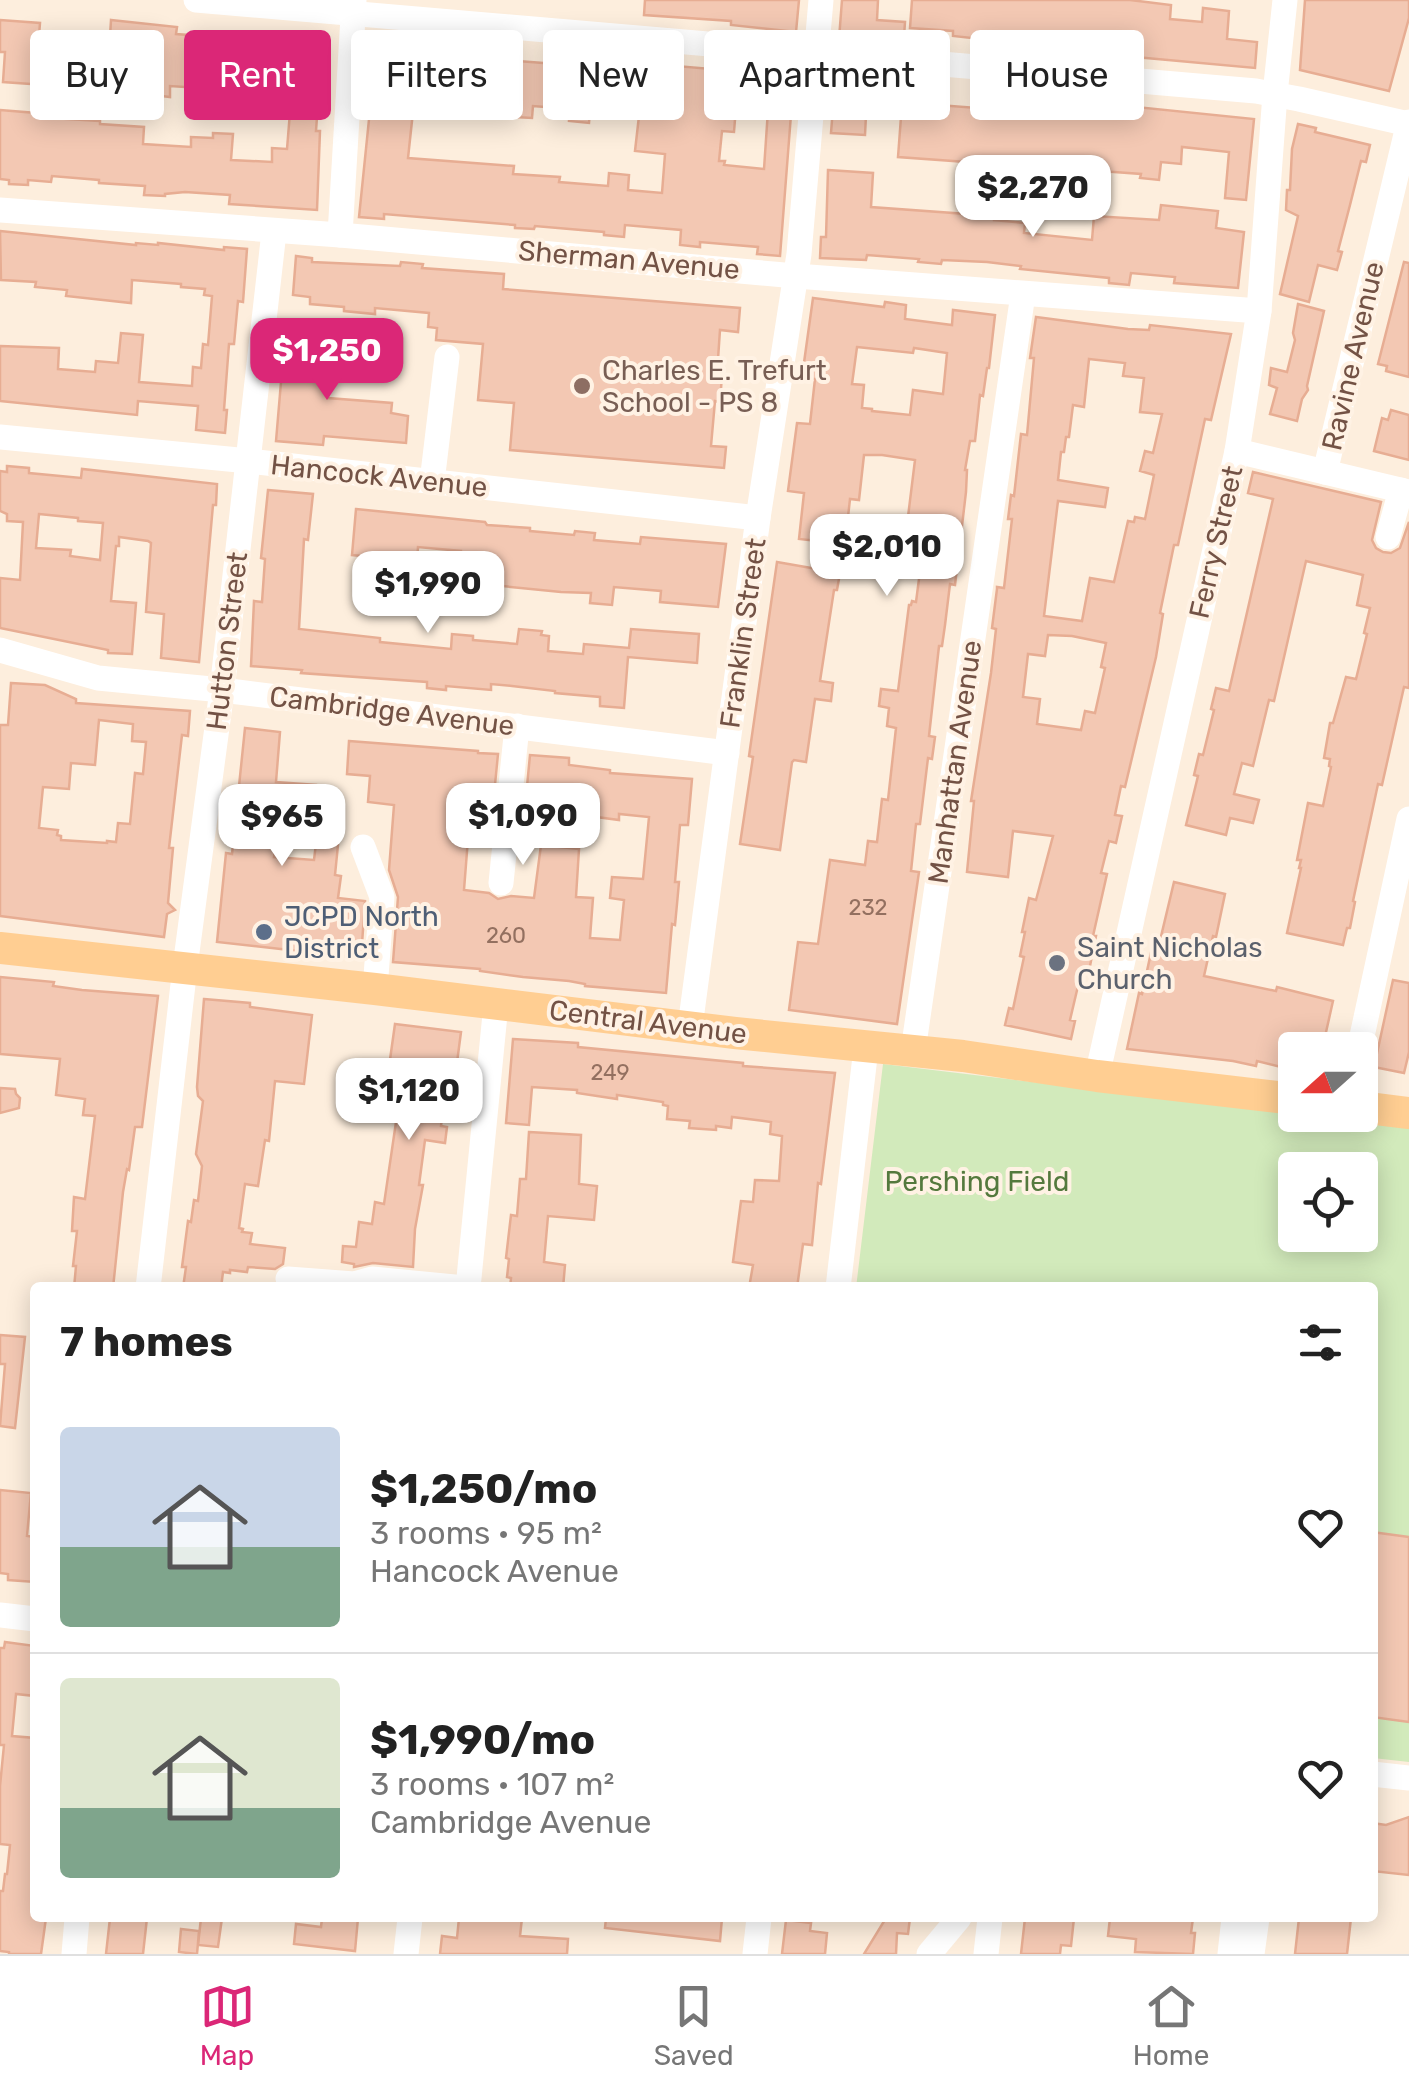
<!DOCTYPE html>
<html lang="en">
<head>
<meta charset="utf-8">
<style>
  body { margin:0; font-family:Rubik,sans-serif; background:#f2f2f2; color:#222; height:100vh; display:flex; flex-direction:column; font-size:38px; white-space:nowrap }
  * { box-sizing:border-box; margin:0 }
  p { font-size:32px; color:#767676 }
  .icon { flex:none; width:55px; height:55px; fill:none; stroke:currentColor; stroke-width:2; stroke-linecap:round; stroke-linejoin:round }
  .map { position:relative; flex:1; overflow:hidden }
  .sheet { position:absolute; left:30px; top:1282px; width:1348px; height:640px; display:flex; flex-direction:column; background:#fff; border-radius:10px; box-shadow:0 5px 25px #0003 }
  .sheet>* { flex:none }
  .guide { position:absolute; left:30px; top:30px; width:1350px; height:90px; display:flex; gap:20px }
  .needle { width:65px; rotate:249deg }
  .fabs { position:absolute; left:1278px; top:1032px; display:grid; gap:20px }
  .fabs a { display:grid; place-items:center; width:100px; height:100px; border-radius:10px; background:#fff; box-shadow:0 5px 25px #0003; font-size:50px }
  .price { position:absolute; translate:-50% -85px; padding:0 22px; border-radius:20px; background:#fff; color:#222; font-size:32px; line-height:65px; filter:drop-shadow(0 2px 5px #0008) }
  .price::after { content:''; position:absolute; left:50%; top:60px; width:30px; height:22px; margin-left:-15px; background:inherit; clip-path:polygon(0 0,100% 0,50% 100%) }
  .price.selected { background:#db2777; color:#fff }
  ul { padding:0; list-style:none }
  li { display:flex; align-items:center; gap:30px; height:250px; padding:0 30px }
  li+li { border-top:2px solid #e0e0e0 }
  li span { display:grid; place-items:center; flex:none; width:280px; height:200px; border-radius:10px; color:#555 }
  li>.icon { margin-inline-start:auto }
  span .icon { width:120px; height:120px; fill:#fffc; stroke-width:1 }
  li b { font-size:42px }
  h2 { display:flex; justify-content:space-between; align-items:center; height:120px; padding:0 30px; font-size:42px }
  .chip { padding:0 35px; border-radius:10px; background:#fff; box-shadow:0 5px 25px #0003; font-size:35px; line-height:90px }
  .chip.selected { background:#db2777; color:#fff }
  .tab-bar { display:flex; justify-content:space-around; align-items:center; height:140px; border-top:2px solid #e0e0e0; background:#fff; font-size:28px; color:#767676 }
  .tab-bar a { display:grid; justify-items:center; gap:5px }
  .tab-bar .selected { color:#db2777 }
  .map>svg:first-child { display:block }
  .green { fill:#d2eabb; fill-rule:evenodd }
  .building { fill:#f3c8b3; stroke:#e7ad93; stroke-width:2.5; fill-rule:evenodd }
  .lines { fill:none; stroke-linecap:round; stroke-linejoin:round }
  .minor { stroke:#fff; stroke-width:25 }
  .major { stroke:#ffce92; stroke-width:32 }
  .education-dot { fill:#8d6e63; stroke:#fff2e4; stroke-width:4 }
  .service-dot { fill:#5c6f8a; stroke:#fff2e4; stroke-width:4 }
  .worship-dot { fill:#6b7280; stroke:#fff2e4; stroke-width:4 }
  .labels { text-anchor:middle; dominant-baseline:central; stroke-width:8; stroke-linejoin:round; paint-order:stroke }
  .number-label { font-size:22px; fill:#937060 }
  .street-label { font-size:28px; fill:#735245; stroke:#fff2e4 }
  .education-label { font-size:28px; fill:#785e54; stroke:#fff2e4; text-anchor:start }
  .service-label { font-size:28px; fill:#4e5e75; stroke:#fff2e4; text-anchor:start }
  .worship-label { font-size:28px; fill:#5b616d; stroke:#fff2e4; text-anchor:start }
  .park-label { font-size:28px; fill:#54793d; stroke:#fff2e4 }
</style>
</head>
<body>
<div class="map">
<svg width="1409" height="1954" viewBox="0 0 1409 1954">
  <rect width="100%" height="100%" fill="#fdeedd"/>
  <!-- green -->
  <path class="green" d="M883,1064L1409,1127V1762L1373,1758L1372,1288H856ZM1295,1170H1360V1235H1295Z"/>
  <!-- building -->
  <g class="building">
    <polygon points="645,0 799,0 796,32 731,25 731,21 644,15"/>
    <polygon points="842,0 878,0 877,20 905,22 904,37 888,36 887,42 839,39"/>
    <polygon points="912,0 1130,0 1171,5 1170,19 1202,22 1203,8 1229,11 1227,39 1257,42 1255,68 1146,58 1017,49 1017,43 953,36 953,31 910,28"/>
    <polygon points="1305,0 1409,0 1409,18 1389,91 1300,70"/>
    <polygon points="0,20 40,23 39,36 51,36 51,40 58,42 62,47 59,86 3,82 5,52 0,52"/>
    <polygon points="111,20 177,27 176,34 272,41 270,79 310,82 310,90 319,90 316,131 320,131 317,210 229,204 230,195 185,192 165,194 165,196 144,195 145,186 99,183 99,180 52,176 51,182 28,180 28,185 9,184 9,180 0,179 0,110 36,113 36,117 100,121 100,124 144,127 143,144 191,147 191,137 213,138 213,133 233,134 231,160 272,162 272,148 287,149 290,112 280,111 281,98 246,95 247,91 170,86 170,97 153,95 154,76 132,75 132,68 114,67 115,55 109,54"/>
    <path d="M463,49L505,52V60L594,67L593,71L611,73L664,76L665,65L794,76L780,256L757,254L758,247L700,242V247L680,245L681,230L625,225L624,237L604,235V232L535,226L534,229L515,228V225L384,214V219L359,217L376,51L443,55V51L462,52ZM423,88L487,93V96L506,98V101L517,102L515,117L532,118L533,106L570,109L569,121L589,123L590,111L639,116L635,151L665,154L662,193L628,190L629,175L609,173L608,186L559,182L560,177L513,174L514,166L408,158L415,93L423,94ZM736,107L768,110L764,169L724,165L725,161H719L722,131L734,132Z"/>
    <polygon points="835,82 900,86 899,102 990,109 991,96 1011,97 1010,111 1078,117 1079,111 1089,112 1089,110 1126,113 1127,106 1254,119 1246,200 1225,198 1229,152 1182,147 1181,164 1161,162 1159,180 1140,178 1141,174 1087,170 1087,174 1051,170 1050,176 1029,174 1030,168 1008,165 898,157 901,117 866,115 865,135 831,133"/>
    <polygon points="1298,124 1316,128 1315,132 1370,145 1366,162 1361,161 1350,205 1338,251 1342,252 1337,270 1318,265 1309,302 1280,294 1298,216 1286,210 1287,190 1290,190 1292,149"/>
    <polygon points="828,170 873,173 871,207 994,216 994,220 1025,223 1024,233 1092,240 1094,216 1159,220 1161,205 1218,211 1216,228 1244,232 1238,288 1174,283 1175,277 1131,273 1129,285 1109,283 1109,278 1020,269 1021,266 987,262 942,260 941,264 918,262 919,259 867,255 866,260 820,258 821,237 826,237"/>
    <polygon points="0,231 136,245 136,243 158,245 158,243 224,250 224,247 247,249 243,302 238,301 234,344 229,344 224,410 227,410 225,433 196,430 198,406 138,401 137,415 0,401 0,346 59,348 58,369 95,372 96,361 118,363 121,333 143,335 139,382 192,386 193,367 201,368 203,344 208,345 212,296 204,295 205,289 181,287 181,284 132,280 131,303 66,296 67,290 35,287 36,282 1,280"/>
    <polygon points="296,256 312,258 312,262 400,266 401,262 423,264 422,268 504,274 503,289 740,308 738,332 720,330 717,374 722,375 720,402 715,401 711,446 726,447 724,468 510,450 514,403 478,400 483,344 436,340 437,328 428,327 429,313 375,308 375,314 344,311 344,307 310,304 310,297 293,295"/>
    <polygon points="1404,262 1409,263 1409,377 1386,371 1387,366 1378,364"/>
    <path d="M813,298L884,307L885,302L906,305L905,319L952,325L953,310L995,315L989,368H987L983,396L980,395L975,441H970L965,470H967L966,492L955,585L950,584L945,625L942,646H939L929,736L935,737L932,759L928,758L920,824H916L911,871L919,872L897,1024L789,1010L798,942L818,944L830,860L865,865L868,841L877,842L882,799L888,800L896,728L887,726L889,708L879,706L881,689L898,691L909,605H911L912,601L916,602L922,556L912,555L914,534L906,533L915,460L882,455H864L859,500L850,499L845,544L799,539L804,493L788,491L797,423L810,424L815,379L802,377ZM857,347L913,353L914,348L947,353L943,394L913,390L910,415L872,411V409L862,408L864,385L852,384Z"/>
    <polygon points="1298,304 1324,311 1307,386 1308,390 1302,399 1297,421 1270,414 1277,388 1269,385 1271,368 1287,372 1295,340 1293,333"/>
    <path d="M1036,317L1128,329L1149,330L1150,325L1231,334L1211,420L1205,419L1178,545H1174L1160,613L1163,614L1156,657L1125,787L1121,786L1115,815L1122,816L1116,843L1109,841L1101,873L1107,874L1093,936H1096L1089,971L1082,969L1070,1020L1075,1021L1071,1039L1005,1025L1009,1008L1013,1009L1024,957L1020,956L1025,932H1022L1029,898L1036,900L1053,836L1013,831L1008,877L967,872L974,801H971L991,673L996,629L992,628L997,589V587L1004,588L1012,519H1008L1011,495L1014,496L1021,434L1027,435L1034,358H1030ZM1089,359L1125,363L1123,376L1144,378L1140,412L1162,414L1153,453L1145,451L1140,471L1154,475L1145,519L1135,517L1134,522L1128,521L1114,582L1090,578L1082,621L1044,616L1058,501L1105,507L1108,488L1058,480L1061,452H1064L1066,437H1069L1073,405L1084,407ZM1048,635L1072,636L1106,643L1101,667L1105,668L1095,713L1085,711L1081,730L1037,724L1040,699L1023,697L1028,654L1045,656Z"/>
    <polygon points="293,332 316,334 315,350 331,351 328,398 392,403 391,413 408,416 406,443 324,436 323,445 276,441 284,347 291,348"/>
    <polygon points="1391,410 1409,415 1409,460 1374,451 1382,418 1388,420"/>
    <path d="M7,466L29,468V473L81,478L82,469L217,484L216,505H213L199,662L161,658L164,614L146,612L151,543L148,541L119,537V546H116L111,601L136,603L132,654L108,653V650L0,628V578L20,580L23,522L7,521V514L0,511V471L7,472ZM39,514L78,518V521L103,523L100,560L70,556L71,550L36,548Z"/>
    <polygon points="1253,472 1381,502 1372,540 1376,548 1383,552 1391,553 1400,548 1409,522 1409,688 1404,687 1382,785 1378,784 1353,901 1355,902 1350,928 1347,928 1343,945 1287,933 1301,868 1299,868 1301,860 1297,860 1308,803 1323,806 1331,767 1329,766 1330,759 1324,758 1330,723 1333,723 1346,677 1356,679 1367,634 1364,633 1370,608 1357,605 1363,575 1306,561 1274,701 1269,700 1253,766 1242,763 1234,794 1259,800 1253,823 1230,818 1226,835 1186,825 1198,776 1194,775 1199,754 1203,755 1214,710 1211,709 1216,688 1229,691 1273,499 1248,493"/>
    <polygon points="268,490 313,494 308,540 304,539 299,629 380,638 380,642 451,649 452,634 473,636 473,640 517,644 519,629 542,631 541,635 549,636 548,651 583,654 584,644 629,648 631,629 699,634 697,663 628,657 624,708 600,706 600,697 555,693 555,691 512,686 491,684 491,690 446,686 446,690 427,688 427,682 301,673 302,670 251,666 254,601 262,602 265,559 261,558"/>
    <polygon points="356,509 485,522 487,525 530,528 530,531 574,535 575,531 595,533 594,540 640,544 641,537 726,544 718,607 660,602 661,591 614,587 612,605 590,603 591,593 561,592 462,582 461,551 418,547 416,574 394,573 395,559 352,555"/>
    <polygon points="777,562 840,573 837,590 834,590 820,681 833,683 831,701 815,699 806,762 794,760 792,762 780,850 740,844 753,757 749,756"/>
    <path d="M11,683L45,685L76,699V703L190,711L188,736L182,735L169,848H173L168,903L175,910L167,914L164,937L0,916V725H8ZM99,720L133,724L132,741L146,742L143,774L135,773L130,824L118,823L116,842L107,841V843L61,840V836L57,835L58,830L39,828L43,787L69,789L71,763L95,765Z"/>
    <polygon points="245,728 280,732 276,782 316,785 314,815 279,812 274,857 314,860 316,843 338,845 335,875 341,876 338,898 365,901 361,958 217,942 226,853 232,854"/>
    <polygon points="349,741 478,751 478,753 498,754 492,815 470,813 464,890 489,893 498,899 511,896 534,898 541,845 579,849 576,897 593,898 590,938 620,940 624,900 610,898 612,877 643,879 649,817 619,814 619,820 544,810 543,819 524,818 530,755 569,758 569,765 610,770 610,773 692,779 688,825 680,825 675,882 679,882 677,904 675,925 672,924 666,993 585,986 585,984 569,981 523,977 480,971 480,969 393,962 398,897 389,870 394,805 368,802 370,776 347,774"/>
    <polygon points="1174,882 1225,894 1216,937 1213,936 1204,976 1276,991 1277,987 1333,1001 1322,1050 1295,1050 1295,1064 1287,1062 1285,1068 1257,1061 1256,1066 1233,1061 1127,1049 1139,993 1142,994 1152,948 1158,949"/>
    <polygon points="0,977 54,982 53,986 82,990 158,996 142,1127 135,1127 129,1170 127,1169 123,1192 113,1288 74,1288 76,1266 73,1266 77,1231 72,1231 74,1197 85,1199 95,1116 83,1115 85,1099 56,1095 60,1059 0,1054"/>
    <polygon points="1393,980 1409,983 1409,1052 1404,1073 1374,1067"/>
    <polygon points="204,999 250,1003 250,1007 312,1015 304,1084 275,1081 269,1141 265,1140 258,1186 245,1184 239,1228 243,1229 242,1232 252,1233 250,1244 285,1248 283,1264 275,1269 248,1267 247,1272 230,1270 230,1273 223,1272 221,1288 183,1288 186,1267 182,1267 188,1221 191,1222 194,1200 198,1201 202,1166 196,1154 203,1101 198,1096 197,1087"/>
    <polygon points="395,1024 461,1032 453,1093 445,1092 441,1126 447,1127 445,1143 425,1140 419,1185 423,1185 415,1229 413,1267 373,1263 354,1267 354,1264 342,1262 343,1246 356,1247 359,1222 372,1224 375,1202 384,1204 396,1122 399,1122 400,1114 407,1115 411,1084 387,1081"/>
    <polygon points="513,1039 578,1043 578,1047 743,1063 743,1066 835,1073 821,1184 818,1183 812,1245 803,1244 797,1288 749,1288 753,1265 733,1262 741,1201 753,1202 755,1180 779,1181 782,1136 770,1134 771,1122 732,1117 731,1128 716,1126 716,1130 689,1128 690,1121 667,1119 668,1106 663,1105 663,1102 617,1095 617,1099 577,1093 577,1090 532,1087 529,1125 506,1123"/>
    <polygon points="0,1088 15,1089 16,1094 20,1098 19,1108 0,1113"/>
    <polygon points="529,1132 581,1135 579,1184 597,1186 594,1220 548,1216 544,1262 565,1265 563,1288 510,1288 511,1278 507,1277 509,1259 506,1258 511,1215 517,1216 520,1179 526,1179"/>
    <polygon points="0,1335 25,1337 15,1428 0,1426 5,1364 0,1364"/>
    <polygon points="0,1490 31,1493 27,1536 35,1537 35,1582 8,1580 8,1574 0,1573"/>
    <polygon points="1372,1532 1409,1537 1409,1722 1372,1717"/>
    <polygon points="5,1642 35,1646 35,1696 16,1694 12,1736 35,1738 35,1918 46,1918 41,1954 9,1954 9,1952 0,1951 0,1891 3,1891 5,1874 7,1874 10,1845 0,1844 0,1786 4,1745 0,1745 0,1648 4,1648"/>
    <polygon points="1409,1817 1409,1875 1372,1871 1372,1823 1386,1825"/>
    <polygon points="110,1918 147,1918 143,1954 106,1954"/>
    <polygon points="201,1918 222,1918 218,1947 198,1945"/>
    <polygon points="322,1918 358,1918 355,1951 294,1944 296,1924 321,1927"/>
    <polygon points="459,1918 522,1918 520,1936 568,1939 567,1954 440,1954 442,1936 457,1938"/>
    <polygon points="606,1918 722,1918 720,1941 605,1928"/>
    <polygon points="886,1918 910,1918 908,1934 897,1933 896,1954 864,1954"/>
    <polygon points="1025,1918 1074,1918 1071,1946 1061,1945 1060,1954 1021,1954"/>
    <polygon points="1110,1918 1193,1918 1191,1933 1195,1933 1193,1954 1135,1952 1136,1939 1108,1936"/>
    <polygon points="1299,1918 1351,1918 1347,1954 1295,1954"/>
    <polygon points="786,1920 811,1923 810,1931 827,1933 825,1954 782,1954"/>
    <polygon points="181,1929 199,1931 197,1954 179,1952"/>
  </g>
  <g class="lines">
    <!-- minor -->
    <g class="minor">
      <polyline points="196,0 1256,91 1299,99 1409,124"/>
      <polyline points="0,210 340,235 796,276 1259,311"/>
      <polyline points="340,235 354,0"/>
      <polyline points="0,437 249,461 758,518"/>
      <polyline points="1237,451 1409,492"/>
      <polyline points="1325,472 1409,122"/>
      <polyline points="432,482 447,357"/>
      <polyline points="1388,537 1401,490"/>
      <polyline points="0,650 98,678 222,690 727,753"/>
      <polyline points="363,847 382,897 375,989"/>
      <polyline points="501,883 517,726"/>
      <polyline points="690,1027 758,518 799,254 821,0"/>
      <polyline points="1359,1050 1409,819"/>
      <polyline points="913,1051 1023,294"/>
      <polyline points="1097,1076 1237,451 1259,311 1275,94 1285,0"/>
      <polyline points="288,1279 354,1284 372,1279 465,1288"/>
      <polyline points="148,1288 185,967 222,690 274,232"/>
      <polyline points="468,1288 496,1004"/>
      <polyline points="838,1288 866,1048"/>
      <polyline points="0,1615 35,1619"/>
      <polyline points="1372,1774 1409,1778"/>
      <polyline points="74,1954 77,1918"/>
      <polyline points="406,1954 410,1918"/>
      <polyline points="755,1954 759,1918"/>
      <polyline points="929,1954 959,1918"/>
      <polyline points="986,1954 990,1918"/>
      <polyline points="1230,1954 1234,1918"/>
      <polyline points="1252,1954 1257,1918"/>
    </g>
    <!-- major -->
    <g class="major">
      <polyline points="0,948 375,989 735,1033 963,1056 1097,1076 1295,1099"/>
      <polyline points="1360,1107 1409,1113"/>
    </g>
  </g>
  <!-- markers -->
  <circle class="education-dot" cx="582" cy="386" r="10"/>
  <circle class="service-dot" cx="264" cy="932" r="10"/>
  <circle class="worship-dot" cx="1057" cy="963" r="10"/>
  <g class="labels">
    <!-- number labels -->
    <g class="number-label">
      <text x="868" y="907">232</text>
      <text x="506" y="935">260</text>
      <text x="610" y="1072">249</text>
    </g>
    <!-- street labels -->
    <g class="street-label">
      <text transform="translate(629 260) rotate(5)">Sherman Avenue</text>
      <text transform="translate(1353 356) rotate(-77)">Ravine Avenue</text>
      <text transform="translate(379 476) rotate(6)">Hancock Avenue</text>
      <text transform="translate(1216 542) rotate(-77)">Ferry Street</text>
      <text transform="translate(743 633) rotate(-82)">Franklin Street</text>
      <text transform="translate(227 641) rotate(-83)">Hutton Street</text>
      <text transform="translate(392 711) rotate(7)">Cambridge Avenue</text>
      <text transform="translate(955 762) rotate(-82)">Manhattan Avenue</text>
      <text transform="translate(648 1022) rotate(7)">Central Avenue</text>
    </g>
    <!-- education labels -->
    <g class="education-label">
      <text x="602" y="370">Charles E. Trefurt<tspan x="602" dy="32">School - PS 8</tspan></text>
    </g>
    <!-- service labels -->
    <g class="service-label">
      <text x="284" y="916">JCPD North<tspan x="284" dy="32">District</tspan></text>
    </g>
    <!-- worship labels -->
    <g class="worship-label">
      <text x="1077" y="947">Saint Nicholas<tspan x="1077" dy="32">Church</tspan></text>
    </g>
    <!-- park labels -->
    <g class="park-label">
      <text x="977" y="1181">Pershing Field</text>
    </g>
  </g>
</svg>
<div class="fabs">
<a><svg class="needle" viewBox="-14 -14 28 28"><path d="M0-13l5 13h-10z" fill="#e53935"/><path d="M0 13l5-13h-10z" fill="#767676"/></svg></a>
<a><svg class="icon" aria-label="locate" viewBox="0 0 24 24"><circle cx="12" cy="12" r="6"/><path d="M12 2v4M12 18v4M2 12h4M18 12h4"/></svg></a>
</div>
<b class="price" style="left:1033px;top:240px">$2,270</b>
<b class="price selected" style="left:327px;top:403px">$1,250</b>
<b class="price" style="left:887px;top:599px">$2,010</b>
<b class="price" style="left:428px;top:636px">$1,990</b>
<b class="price" style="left:523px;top:868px">$1,090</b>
<b class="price" style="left:282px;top:869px">$965</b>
<b class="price" style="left:409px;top:1143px">$1,120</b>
<div class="guide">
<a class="chip">Buy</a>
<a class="chip selected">Rent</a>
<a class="chip">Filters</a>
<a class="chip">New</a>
<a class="chip">Apartment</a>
<a class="chip">House</a>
</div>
<section class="sheet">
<h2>7 homes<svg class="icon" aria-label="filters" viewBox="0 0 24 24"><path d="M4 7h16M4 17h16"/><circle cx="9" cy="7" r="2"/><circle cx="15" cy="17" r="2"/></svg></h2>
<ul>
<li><span style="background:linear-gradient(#c9d6e8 60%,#7fa58c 0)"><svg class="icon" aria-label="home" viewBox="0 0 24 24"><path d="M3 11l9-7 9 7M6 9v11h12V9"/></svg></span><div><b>$1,250/mo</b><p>3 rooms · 95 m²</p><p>Hancock Avenue</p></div><svg class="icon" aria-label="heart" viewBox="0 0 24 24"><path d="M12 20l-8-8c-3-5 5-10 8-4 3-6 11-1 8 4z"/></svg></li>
<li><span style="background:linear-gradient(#dfe7d0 65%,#7fa58c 0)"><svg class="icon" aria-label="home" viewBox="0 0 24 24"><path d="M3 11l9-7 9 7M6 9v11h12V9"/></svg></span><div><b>$1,990/mo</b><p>3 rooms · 107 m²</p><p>Cambridge Avenue</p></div><svg class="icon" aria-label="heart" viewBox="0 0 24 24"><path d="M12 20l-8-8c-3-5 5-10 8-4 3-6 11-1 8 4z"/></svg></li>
</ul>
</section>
</div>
<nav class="tab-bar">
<a class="selected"><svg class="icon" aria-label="map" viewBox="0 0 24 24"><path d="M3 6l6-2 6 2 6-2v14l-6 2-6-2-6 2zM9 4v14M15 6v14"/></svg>Map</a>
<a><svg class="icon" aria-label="saved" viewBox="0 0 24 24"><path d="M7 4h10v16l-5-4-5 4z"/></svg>Saved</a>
<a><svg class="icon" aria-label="home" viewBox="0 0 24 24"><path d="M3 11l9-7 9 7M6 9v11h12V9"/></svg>Home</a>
</nav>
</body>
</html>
